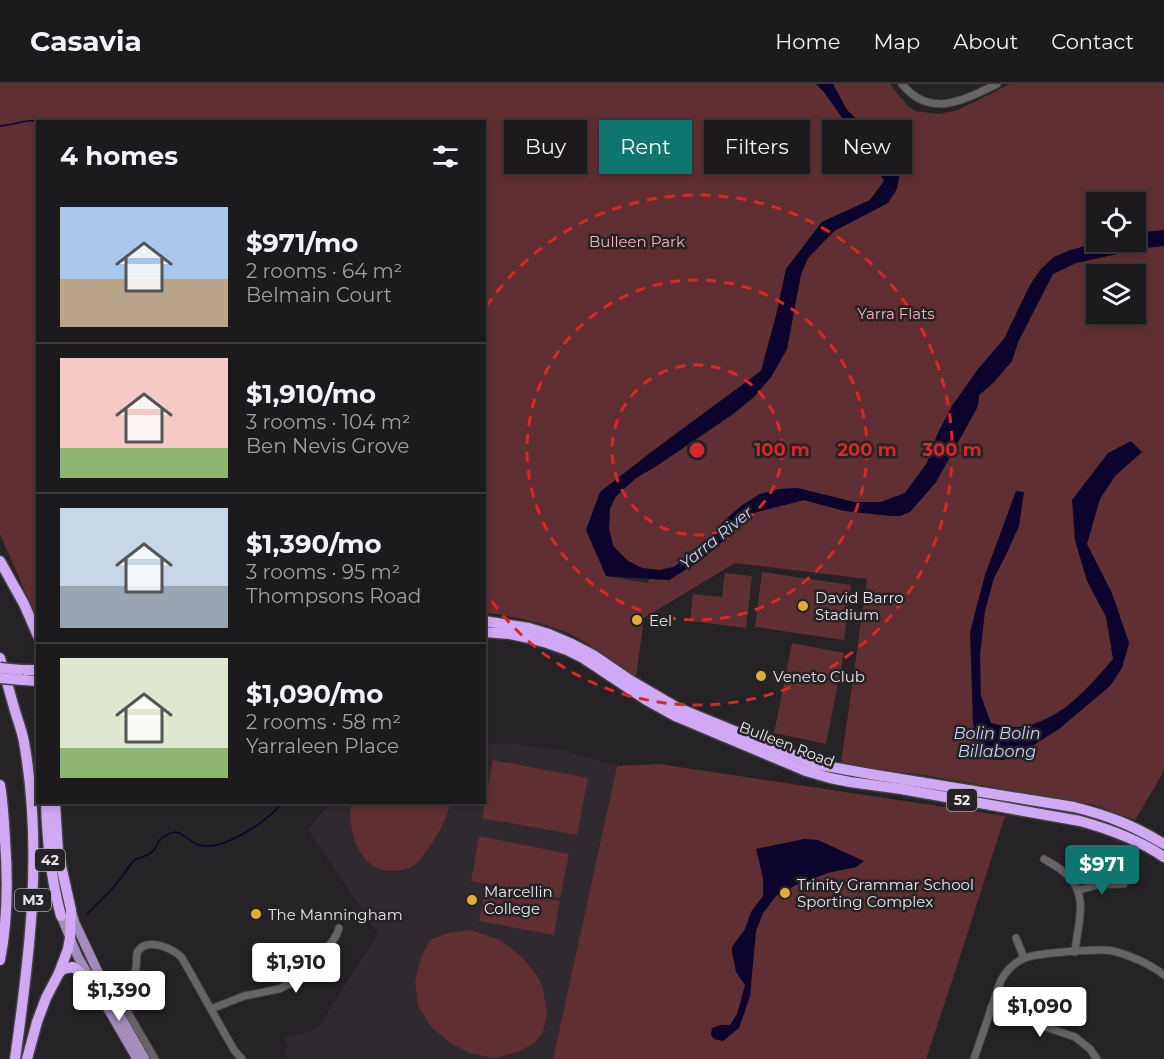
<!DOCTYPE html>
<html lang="en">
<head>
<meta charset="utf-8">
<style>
  body { margin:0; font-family:Montserrat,sans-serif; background:#252325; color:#f1f3f6; height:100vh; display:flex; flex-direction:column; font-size:22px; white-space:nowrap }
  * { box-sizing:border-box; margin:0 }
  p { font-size:20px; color:#a0a1a3 }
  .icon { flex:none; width:33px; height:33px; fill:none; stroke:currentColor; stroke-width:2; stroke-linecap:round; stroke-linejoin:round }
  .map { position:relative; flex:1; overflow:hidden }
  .details { position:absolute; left:36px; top:36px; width:450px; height:684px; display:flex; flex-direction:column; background:#1c1a1c; border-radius:0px; box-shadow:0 3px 9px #0003,0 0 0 2px #3a383b }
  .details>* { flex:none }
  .hud { position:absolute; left:504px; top:36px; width:570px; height:54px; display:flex; gap:12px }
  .controls { position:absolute; left:1086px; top:108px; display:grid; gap:12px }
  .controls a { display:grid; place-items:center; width:60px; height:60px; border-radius:0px; background:#1c1a1c; box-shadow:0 3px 9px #0003,0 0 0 2px #3a383b; font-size:30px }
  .price { position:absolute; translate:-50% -51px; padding:0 14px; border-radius:6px; background:#fff; color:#222; font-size:20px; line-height:39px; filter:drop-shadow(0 2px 3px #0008) }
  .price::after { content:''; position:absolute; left:50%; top:36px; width:18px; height:14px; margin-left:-9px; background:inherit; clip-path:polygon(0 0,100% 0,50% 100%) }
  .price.on { background:#0f766e; color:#fff }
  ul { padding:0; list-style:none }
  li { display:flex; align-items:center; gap:18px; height:150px; padding:0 24px }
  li+li { border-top:2px solid #3a383b }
  li span { display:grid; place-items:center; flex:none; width:168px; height:120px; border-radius:0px; color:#555 }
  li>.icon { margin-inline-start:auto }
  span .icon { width:72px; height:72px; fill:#fffc; stroke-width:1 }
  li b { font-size:26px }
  h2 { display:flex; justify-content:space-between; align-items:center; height:72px; padding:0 24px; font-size:26px }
  .chip { padding:0 21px; border-radius:0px; background:#1c1a1c; box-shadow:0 3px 9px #0003,0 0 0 2px #3a383b; font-size:21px; line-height:54px }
  .chip.on { background:#0f766e; color:#fff }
  header { display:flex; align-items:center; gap:36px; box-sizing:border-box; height:84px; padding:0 30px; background:#1c1a1c; border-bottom:2px solid #3a383b }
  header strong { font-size:28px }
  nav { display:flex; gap:33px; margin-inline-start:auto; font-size:21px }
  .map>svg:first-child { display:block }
  .built { fill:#30292f }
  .green { fill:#5f2f33; fill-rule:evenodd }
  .water { fill:#0c042c }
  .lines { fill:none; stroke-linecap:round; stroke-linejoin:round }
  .stream { stroke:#0c042c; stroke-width:1.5 }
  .minor-casing { stroke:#424042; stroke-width:9 }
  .major-casing { stroke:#424042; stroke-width:11 }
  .highway-casing { stroke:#424042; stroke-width:13 }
  .minor { stroke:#666466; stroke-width:7 }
  .major { stroke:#a58dbb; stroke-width:9 }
  .highway { stroke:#cfa9f3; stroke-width:10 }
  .highway-bridge-casing { stroke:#424042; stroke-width:13; stroke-linecap:butt }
  .highway-bridge { stroke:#cfa9f3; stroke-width:10 }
  .ring { fill:none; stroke:#d62828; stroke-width:3; stroke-dasharray:10 8 }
  .poi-dot { fill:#e3ae35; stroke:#252325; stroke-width:2 }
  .labels { text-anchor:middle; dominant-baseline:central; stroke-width:5; stroke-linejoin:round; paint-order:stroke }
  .shield { fill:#252325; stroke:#acabac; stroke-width:1.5 }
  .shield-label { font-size:14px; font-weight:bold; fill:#e6e5e6 }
  .park-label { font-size:15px; fill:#fab1b5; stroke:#252325 }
  .poi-label { font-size:15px; fill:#e6e5e6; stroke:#252325; text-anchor:start }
  .street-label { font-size:15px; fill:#e6e5e6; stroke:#252325 }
  .water-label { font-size:16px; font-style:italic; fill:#cecffe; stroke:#252325 }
  .centre { fill:#d62828; stroke:#252325; stroke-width:3 }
  .ring-label { font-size:18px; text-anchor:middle; font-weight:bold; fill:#d62828; stroke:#252325; stroke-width:5; stroke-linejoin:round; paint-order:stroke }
</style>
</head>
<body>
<header>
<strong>Casavia</strong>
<nav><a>Home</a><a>Map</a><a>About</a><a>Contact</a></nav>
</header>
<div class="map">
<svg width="1164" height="975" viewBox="0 0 1164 975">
  <rect width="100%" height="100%" fill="#252325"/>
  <!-- built -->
  <polygon class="built" points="485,659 514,660 561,666 617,682 553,975 288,975 283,968 288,963 284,954 317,945 378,850 308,746 330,719 484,718"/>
  <!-- green -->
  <g class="green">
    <path d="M0,0H816L824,8L870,73L884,97L870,116L822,138L786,185L776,232L761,287L654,366L600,408L606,492L648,499L649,495L669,496L701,476L721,459L749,430L804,416L845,427L891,432H900L910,428L936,398L978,322L979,311L993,299L1012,277L1018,258L1052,190L1076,179L1144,164L1164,162V687L1135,736L1095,721L930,692L841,680L867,495L735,479L644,534L636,594C616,580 597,564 574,552C550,540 512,531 485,529L484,38H38L37,535L0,450ZM1096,190H1136V230H1096Z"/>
    <polygon points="833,0 890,0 907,21 915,27 939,30 958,26 1010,0 1164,0 1164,146 1136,149 1136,118 1096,118 1096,158 1101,158 1071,166 1054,173 1041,185 1030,201 1004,255 978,286 952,322 937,351 927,379 905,409 881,418 854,418 797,404 760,410 741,422 723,438 709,456 674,483 659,486 642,484 628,477 613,462 609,444 610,424 616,412 636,394 658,381 733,330 754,313 771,293 787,265 801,190 808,174 834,147 888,119 895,72 847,26"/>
    <polygon points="762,488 851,501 844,556 755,543"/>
    <polygon points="725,489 752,492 746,544 690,537 693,510 722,513"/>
    <polygon points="792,559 844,569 826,660 774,649"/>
    <polygon points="493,676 588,694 577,751 482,734"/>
    <polygon points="659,680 1005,732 959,876 926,975 553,975 617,682"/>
    <path d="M353,719V718L450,719C447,735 438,751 428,765C423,770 419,779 413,782C407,786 401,786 395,787C368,789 354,764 351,741C350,734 349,725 353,719Z"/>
    <polygon points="479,752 569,770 560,814 471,797"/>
    <polygon points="486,802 560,817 554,851 479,837"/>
    <polygon points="471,846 500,856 522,873 536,890 543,904 547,930 543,948 534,959 518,968 495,974 472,970 452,960 432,944 418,922 415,898 420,876 430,856 447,849"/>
  </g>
  <!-- water -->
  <g class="water">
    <polygon points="816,0 833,0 847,26 895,72 900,88 897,105 888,119 834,147 808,174 801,190 787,265 771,293 754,313 733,330 658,381 636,394 616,412 610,424 609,444 613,462 628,477 642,484 659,486 674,483 709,456 723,438 741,422 760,410 780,405 797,404 854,418 881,418 905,409 927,379 937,351 952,322 978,285 1004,255 1030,201 1041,185 1054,173 1071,166 1101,158 1136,158 1136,149 1164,146 1164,162 1144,164 1076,179 1053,190 1018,258 1012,277 993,299 979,311 978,322 936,398 910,428 900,432 891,432 845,427 804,416 749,430 721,459 701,476 669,496 606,492 586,446 600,408 654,366 761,287 776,232 786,185 822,138 870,116 884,97 870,73 824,8"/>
    <path d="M1131,357L1142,368L1115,392L1100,415L1087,460L1112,509L1129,559L1122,584L1110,602L1059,645L1018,671L1003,676L988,675L980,666L973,639L970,548L985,491L1016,407L1024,408L1019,442L1005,473L994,494L985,527L980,571L981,612L991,639C1000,641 1011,644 1019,643C1060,638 1088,604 1113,575L1106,533L1087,497L1075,456L1072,416L1108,369Z"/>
    <polygon points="804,755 818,756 864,777 856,783 828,789 796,801 776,812 763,829 756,847 750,912 739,944 723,957 714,955 711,951 712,944 721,941 730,941 737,930 745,901 736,888 732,868 732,863 745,845 751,828 763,812 763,794 756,765"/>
  </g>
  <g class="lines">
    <!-- stream -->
    <g class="stream">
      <path d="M0,42C19,40 28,34 48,38"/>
      <path d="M87,830L114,803L134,776C141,773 149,772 154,766C156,763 157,760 159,757C162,753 169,749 175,748C183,748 190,759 199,761C222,768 268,737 283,718"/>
    </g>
    <defs>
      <g id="minor">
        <path d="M902,0C930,35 964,16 997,0"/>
        <path d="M1044,775C1052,780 1061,784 1067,791C1090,812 1077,841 1075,868"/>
        <polyline points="1078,806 1101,800 1124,800"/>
        <polyline points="1016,854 1024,874"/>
        <polyline points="99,889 117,906 124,922 155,975"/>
        <path d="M112,918C122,908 134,898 136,883C137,879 136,873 137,869C145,852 174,864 182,874L234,966L242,975"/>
        <polyline points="991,924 1075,953 1090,965 1097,975"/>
        <polyline points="211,925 244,912 279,905 293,898 305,887 332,858 337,850 339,844"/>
        <path d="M974,975L1001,896C1007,886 1014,878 1025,874C1038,869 1099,864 1113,867C1130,871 1150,880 1164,891"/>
      </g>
      <g id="major">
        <polyline points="72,829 75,839 112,918 145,975"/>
        <polyline points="61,832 78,873 137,975"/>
      </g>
      <g id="highway">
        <polyline points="0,477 24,520 38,552"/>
        <path d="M484,537L529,544L549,550L570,559L595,572L630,596L678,624L815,680L870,690L1074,723C1110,732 1132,741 1164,760"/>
        <path d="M484,548L510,550L529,554L547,559L567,566L583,574L648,617L675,632L806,687L830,694L850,698L901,705L1080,737C1109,745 1139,756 1164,773"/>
        <path d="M0,574C5,592 10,609 15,627C18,637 22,647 24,658C43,764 30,869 15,975"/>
        <polyline points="21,586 38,586"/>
        <polyline points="23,596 38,597"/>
        <path d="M0,701C3,719 4,738 5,756C8,796 8,836 0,876"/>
        <path d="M46,718C47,757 51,795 61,832"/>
        <polyline points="59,889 63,885 73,883 81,889 98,907"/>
        <polyline points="27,975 37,938 46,914 59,889 68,865 70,854 71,826 58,768 55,718"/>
      </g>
    </defs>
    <!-- minor casing -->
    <use href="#minor" class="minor-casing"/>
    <!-- major casing -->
    <use href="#major" class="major-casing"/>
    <!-- highway casing -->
    <use href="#highway" class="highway-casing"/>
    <!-- minor -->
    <use href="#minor" class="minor"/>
    <!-- major -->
    <use href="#major" class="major"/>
    <!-- highway -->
    <use href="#highway" class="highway"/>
    <defs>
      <g id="highway-bridge">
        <polyline points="0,584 21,586"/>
        <polyline points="0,594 23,596"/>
      </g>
    </defs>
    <!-- highway-bridge casing -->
    <use href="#highway-bridge" class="highway-bridge-casing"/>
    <!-- highway-bridge -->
    <use href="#highway-bridge" class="highway-bridge"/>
  </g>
  <!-- distance rings -->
  <g class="ring">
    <circle cx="697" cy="366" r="85"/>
    <circle cx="697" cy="366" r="170"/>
    <path d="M486 223A255 255 0 1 1 486 509"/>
  </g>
  <!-- markers -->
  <g class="poi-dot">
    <circle cx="803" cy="522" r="6"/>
    <circle cx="637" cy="536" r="6"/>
    <circle cx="761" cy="592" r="6"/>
    <circle cx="785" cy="809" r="6"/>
    <circle cx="472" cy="816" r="6"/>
    <circle cx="256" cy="830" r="6"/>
  </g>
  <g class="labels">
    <!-- shield labels -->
    <g class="shield">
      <rect x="947" y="705" width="30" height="22" rx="4.5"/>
      <rect x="35" y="765" width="30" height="22" rx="4.5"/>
      <rect x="15" y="805" width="36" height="22" rx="4.5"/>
    </g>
    <g class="shield-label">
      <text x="962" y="716">52</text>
      <text x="50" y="776">42</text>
      <text x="33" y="816">M3</text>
    </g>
    <!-- park labels -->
    <g class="park-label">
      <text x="637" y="157">Bulleen Park</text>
      <text x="896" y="229">Yarra Flats</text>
    </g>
    <!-- poi labels -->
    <g class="poi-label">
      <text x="815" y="513">David Barro<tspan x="815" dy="17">Stadium</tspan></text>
      <text x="649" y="536">Eel</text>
      <text x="773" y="592">Veneto Club</text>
      <text x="797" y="800">Trinity Grammar School<tspan x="797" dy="17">Sporting Complex</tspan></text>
      <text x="484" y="807">Marcellin<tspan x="484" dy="17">College</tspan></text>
      <text x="268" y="830">The Manningham</text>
    </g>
    <!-- street labels -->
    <g class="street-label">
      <text transform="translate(787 660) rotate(21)">Bulleen Road</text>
    </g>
    <!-- water labels -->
    <g class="water-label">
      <text transform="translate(716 454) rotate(-39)">Yarra River</text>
      <text x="997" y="649">Bolin Bolin<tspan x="997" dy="18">Billabong</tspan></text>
    </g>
  </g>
  <circle cx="697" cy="366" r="9" class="centre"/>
  <g class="ring-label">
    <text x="782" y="372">100 m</text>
    <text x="867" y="372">200 m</text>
    <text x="952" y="372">300 m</text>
  </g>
</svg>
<div class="controls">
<a><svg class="icon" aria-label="locate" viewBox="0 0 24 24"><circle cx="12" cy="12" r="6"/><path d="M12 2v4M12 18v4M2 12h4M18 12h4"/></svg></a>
<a><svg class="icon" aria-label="layers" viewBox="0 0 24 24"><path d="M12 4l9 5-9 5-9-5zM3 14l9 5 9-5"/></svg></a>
</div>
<b class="price on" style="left:1102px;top:812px">$971</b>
<b class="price" style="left:296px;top:910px">$1,910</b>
<b class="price" style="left:119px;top:938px">$1,390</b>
<b class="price" style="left:1040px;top:954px">$1,090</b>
<div class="hud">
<a class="chip">Buy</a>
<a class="chip on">Rent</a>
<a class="chip">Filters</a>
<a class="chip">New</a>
</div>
<section class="details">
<h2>4 homes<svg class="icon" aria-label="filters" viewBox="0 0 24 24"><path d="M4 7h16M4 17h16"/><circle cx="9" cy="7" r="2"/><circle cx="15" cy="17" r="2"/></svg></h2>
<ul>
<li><span style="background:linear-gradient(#a9c7e8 60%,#b9a48a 0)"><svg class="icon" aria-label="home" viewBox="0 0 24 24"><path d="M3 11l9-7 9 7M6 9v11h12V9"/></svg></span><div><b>$971/mo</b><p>2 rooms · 64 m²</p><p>Belmain Court</p></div></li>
<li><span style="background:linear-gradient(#f6c9c9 75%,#8fb573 0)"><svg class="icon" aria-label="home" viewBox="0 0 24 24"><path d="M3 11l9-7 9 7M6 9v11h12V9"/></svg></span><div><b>$1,910/mo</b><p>3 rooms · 104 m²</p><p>Ben Nevis Grove</p></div></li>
<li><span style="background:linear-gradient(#c9d6e8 65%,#9aa5b1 0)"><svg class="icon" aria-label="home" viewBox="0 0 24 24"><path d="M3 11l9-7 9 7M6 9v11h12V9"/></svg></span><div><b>$1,390/mo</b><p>3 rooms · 95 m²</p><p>Thompsons Road</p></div></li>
<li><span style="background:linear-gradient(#dfe7d0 75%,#8fb573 0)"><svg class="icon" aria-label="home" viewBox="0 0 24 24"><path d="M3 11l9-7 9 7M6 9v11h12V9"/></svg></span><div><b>$1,090/mo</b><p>2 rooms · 58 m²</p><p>Yarraleen Place</p></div></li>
</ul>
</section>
</div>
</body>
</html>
